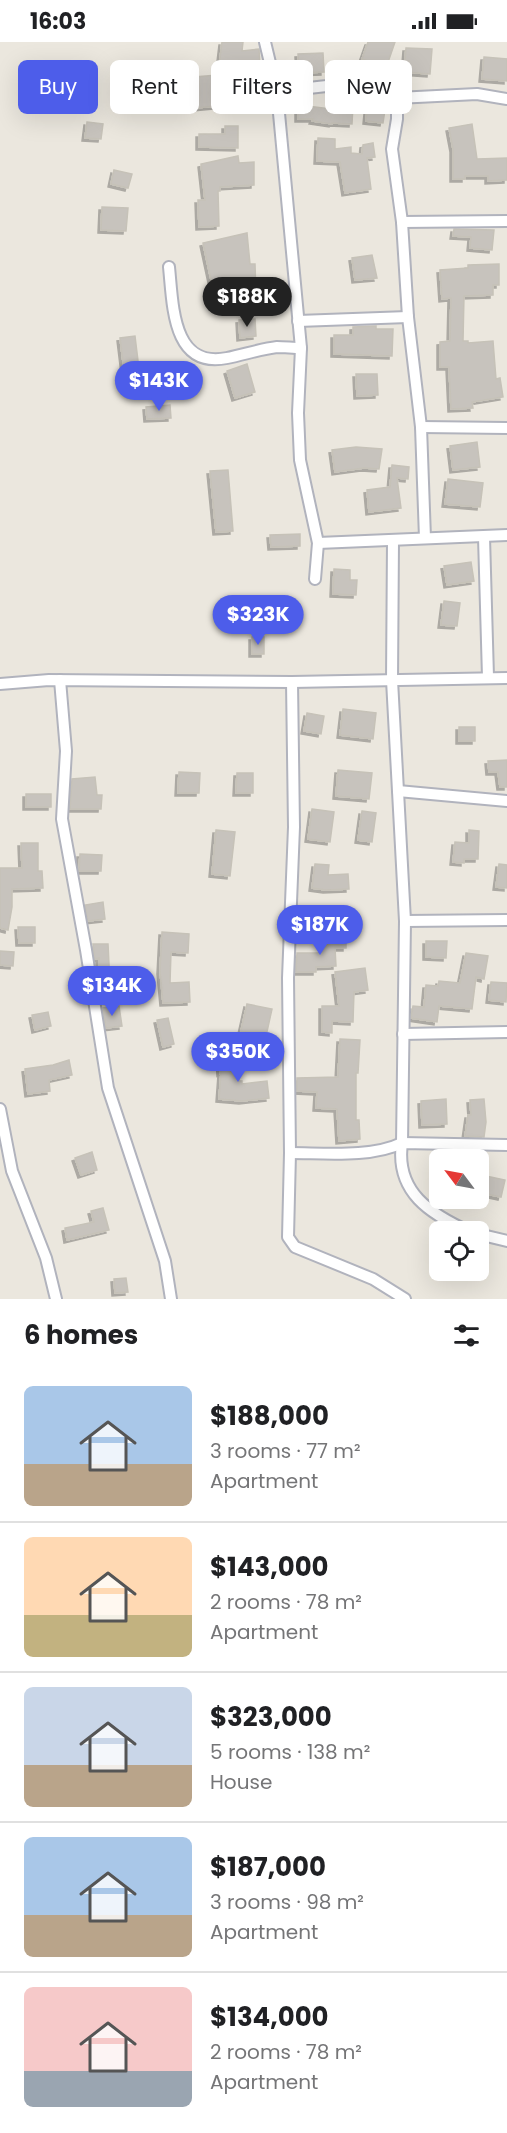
<!DOCTYPE html>
<html lang="en">
<head>
<meta charset="utf-8">
<style>
  body { margin:0; font-family:Poppins,sans-serif; background:#f2f2f2; color:#202124; height:100vh; display:flex; flex-direction:column; font-size:22px; white-space:nowrap }
  * { box-sizing:border-box; margin:0 }
  p { font-size:20px; color:#757577 }
  .icon { flex:none; width:33px; height:33px; fill:none; stroke:currentColor; stroke-width:2; stroke-linecap:round; stroke-linejoin:round }
  .map { position:relative; height:1257px; overflow:hidden }
  .drawer { display:flex; flex-direction:column; background:#fff; flex:1 }
  .drawer>* { flex:none }
  .hud { position:absolute; left:18px; top:18px; width:471px; height:54px; display:flex; gap:12px }
  .needle { width:39px; rotate:302deg }
  .buttons { position:absolute; left:429px; top:1107px; display:grid; gap:12px }
  .buttons a { display:grid; place-items:center; width:60px; height:60px; border-radius:9px; background:#fff; box-shadow:0 6px 24px #0002; font-size:30px }
  .price { position:absolute; translate:-50% -51px; padding:0 14px; border-radius:21px; background:#4d5dea; color:#fff; font-size:20px; line-height:39px; filter:drop-shadow(0 2px 3px #0008) }
  .price::after { content:''; position:absolute; left:50%; top:36px; width:18px; height:14px; margin-left:-9px; background:inherit; clip-path:polygon(0 0,100% 0,50% 100%) }
  .price.current { background:#222; color:#fff }
  ul { padding:0; list-style:none }
  li { display:flex; align-items:center; gap:18px; height:150px; padding:0 24px }
  li+li { border-top:2px solid #e0e0e0 }
  li span { display:grid; place-items:center; flex:none; width:168px; height:120px; border-radius:9px; color:#555 }
  li>.icon { margin-inline-start:auto }
  span .icon { width:72px; height:72px; fill:#fffc; stroke-width:1 }
  li b { font-size:26px }
  h2 { display:flex; justify-content:space-between; align-items:center; height:72px; padding:0 24px; font-size:26px }
  .pill { padding:0 21px; border-radius:9px; background:#fff; box-shadow:0 6px 24px #0002; font-size:21px; line-height:54px }
  .pill.current { background:#4d5dea; color:#fff }
  .status { display:flex; justify-content:space-between; align-items:center; height:42px; padding:0 30px; background:#fff; direction:ltr }
  .status svg { height:16px; fill:currentColor }
  .map>svg:first-child { display:block }
  .building { fill:#c7c3bd; stroke:#c6c2b8; stroke-width:1.5; filter:url(#shadow) }
  .lines { fill:none; stroke-linecap:round; stroke-linejoin:round }
  .street-casing { stroke:#b1b3bd; stroke-width:14 }
  .street { stroke:#fff; stroke-width:10 }
</style>
</head>
<body>
<div class="status"><b>16:03</b><svg viewBox="0 0 49 12"><path d="M0 12V9h3v3zM5 12V6h3v6zM10 12V3h3v9zM15 12V0h3v12zM26 1h20v11H26zM47 4h2v5h-2z"/></svg></div>
<div class="map">
<svg width="507" height="1257" viewBox="0 0 507 1257">
  <defs>
    <filter id="shadow"><feDropShadow dx="-3" dy="3" stdDeviation="0" flood-color="#0004"/></filter>
  </defs>
  <rect width="100%" height="100%" fill="#ebe7de"/>
  <!-- building -->
  <g class="building">
    <polygon points="222,0 243,0 242,9 259,7 260,26 227,23 231,59 216,60 216,64 196,66 195,55 190,55 189,41 194,41 194,35 218,33"/>
    <polygon points="368,0 395,0 386,26 362,17"/>
    <polygon points="406,6 432,7 430,32 404,30"/>
    <polygon points="323,11 324,30 299,31 298,12"/>
    <polygon points="484,15 507,17 507,39 482,37"/>
    <polygon points="368,59 386,61 383,81 366,79"/>
    <polygon points="298,63 340,68 340,63 353,63 352,82 332,81 332,82 312,79 313,77 298,77"/>
    <polygon points="87,80 103,82 101,97 85,96"/>
    <polygon points="472,82 477,117 507,116 507,138 488,139 488,134 465,134 465,137 453,137 453,107 449,86"/>
    <polygon points="225,84 238,84 238,106 199,105 199,92 225,92"/>
    <polygon points="318,96 335,97 335,107 351,105 351,111 362,112 363,103 373,101 375,115 367,116 371,147 345,151 340,120 317,119"/>
    <polygon points="238,114 239,121 254,120 254,143 220,145 220,149 218,149 219,184 199,185 198,158 205,158 201,122"/>
    <polygon points="114,128 132,132 128,146 111,142"/>
    <polygon points="102,165 128,166 126,189 101,188"/>
    <polygon points="454,187 494,188 492,208 470,206 471,195 453,194"/>
    <polygon points="247,191 250,222 255,222 256,253 237,254 237,248 214,252 203,201"/>
    <polygon points="372,213 377,236 355,238 352,216"/>
    <polygon points="499,222 499,243 493,243 493,253 464,254 463,299 468,299 468,301 493,299 496,337 500,336 503,355 472,360 473,366 451,367 449,325 440,325 440,300 450,299 451,256 442,257 440,228 468,226 468,223"/>
    <polygon points="255,277 256,294 240,296 239,278"/>
    <polygon points="376,284 376,287 393,287 392,314 334,312 334,293 353,293 353,285"/>
    <polygon points="135,294 139,327 141,326 144,340 126,345 120,296"/>
    <polygon points="247,322 255,350 235,356 227,329"/>
    <polygon points="356,332 377,332 378,353 357,354"/>
    <polygon points="170,363 171,376 147,377 146,365"/>
    <polygon points="477,400 480,425 453,428 450,404"/>
    <polygon points="356,405 382,407 379,427 364,426 335,430 332,408"/>
    <polygon points="392,423 409,425 408,437 397,436 401,466 369,470 367,448 390,445"/>
    <polygon points="228,428 233,489 216,490 210,429"/>
    <polygon points="448,437 483,441 480,465 445,462"/>
    <polygon points="300,492 300,504 271,505 270,493"/>
    <polygon points="471,520 474,539 447,543 444,524"/>
    <polygon points="334,527 350,528 350,538 357,538 356,553 333,552"/>
    <polygon points="444,559 460,561 457,584 441,583"/>
    <rect x="252" y="595" width="12" height="17"/>
    <polygon points="343,667 376,671 373,697 340,693"/>
    <polygon points="307,671 324,674 321,692 304,689"/>
    <rect x="459" y="685" width="16" height="14"/>
    <polygon points="507,718 507,745 500,745 498,730 489,730 488,719"/>
    <polygon points="338,728 372,731 369,757 336,754"/>
    <polygon points="179,730 200,731 199,751 178,751"/>
    <polygon points="237,731 253,731 253,751 236,751"/>
    <polygon points="95,735 97,753 102,753 101,767 70,767 72,737"/>
    <rect x="26" y="752" width="25" height="13"/>
    <polygon points="312,767 334,770 330,800 308,797"/>
    <polygon points="362,769 376,771 372,800 358,798"/>
    <polygon points="216,788 235,790 230,834 212,832"/>
    <polygon points="469,788 479,789 478,817 464,817 464,821 453,820 455,800 469,801"/>
    <polygon points="21,801 38,801 38,829 42,829 43,846 12,847 12,865 8,888 0,886 0,826 22,826"/>
    <polygon points="80,812 102,813 101,829 79,829"/>
    <polygon points="315,822 329,823 328,833 348,832 349,847 326,848 312,846"/>
    <polygon points="499,822 507,823 507,846 496,845"/>
    <polygon points="103,860 105,877 88,879 85,863"/>
    <polygon points="18,885 35,885 35,901 19,901"/>
    <polygon points="162,890 189,892 188,911 171,910 170,941 189,940 190,960 163,961 160,929"/>
    <polygon points="322,896 346,896 346,906 335,906 336,924 316,925 316,930 296,930 297,911 320,911 322,909"/>
    <polygon points="426,899 447,899 446,916 426,915"/>
    <polygon points="93,902 108,902 110,943 99,943 99,916 95,917"/>
    <polygon points="0,909 14,910 13,924 0,923"/>
    <polygon points="466,911 488,914 484,937 476,935 472,967 439,964 437,980 411,976 413,964 424,965 426,943 438,944 439,939 460,941"/>
    <polygon points="365,926 368,948 354,950 353,980 332,979 332,991 322,990 322,964 339,964 335,930"/>
    <polygon points="491,940 507,941 506,960 489,958"/>
    <polygon points="247,962 272,967 266,994 241,989"/>
    <polygon points="119,964 122,984 106,986 103,966"/>
    <polygon points="48,970 51,984 35,988 32,973"/>
    <polygon points="168,976 174,1002 163,1005 157,978"/>
    <polygon points="340,997 360,998 358,1031 356,1031 356,1078 359,1078 360,1097 339,1099 337,1067 316,1066 317,1050 297,1049 297,1036 338,1035"/>
    <polygon points="238,1013 239,1039 242,1039 242,1042 267,1039 269,1056 242,1059 219,1057 221,1030 220,1031 219,1014"/>
    <polygon points="69,1018 72,1033 49,1038 50,1049 28,1052 25,1027 53,1023"/>
    <polygon points="446,1057 447,1082 422,1083 421,1059"/>
    <polygon points="484,1057 486,1080 484,1095 465,1094 468,1073 471,1073 470,1058"/>
    <polygon points="92,1110 97,1128 81,1133 75,1116"/>
    <polygon points="486,1134 505,1138 501,1155 482,1151"/>
    <polygon points="103,1166 109,1188 67,1198 65,1186 94,1180 91,1169"/>
    <polygon points="126,1236 128,1250 115,1251 114,1237"/>
  </g>
  <g class="lines">
    <defs>
      <g id="street">
        <polyline points="265,0 277,50 301,306 298,371 300,418 318,501 315,537"/>
        <path d="M277,50C306,47 348,39 377,44C385,45 390,51 397,56L477,52L507,57"/>
        <polyline points="397,56 397,77 392,107 402,180 408,275 421,385 425,496"/>
        <polyline points="402,180 507,179"/>
        <path d="M169,225C173,263 172,327 227,316C243,313 260,307 277,305C285,305 293,306 301,306"/>
        <polyline points="298,279 408,275"/>
        <polyline points="421,385 507,386"/>
        <polyline points="484,495 488,635"/>
        <path d="M393,499L392,638L405,879L402,1101C395,1150 430,1172 470,1190"/>
        <polyline points="318,501 507,493"/>
        <polyline points="60,638 66,709 62,777 86,908 108,1046 165,1219 171,1257"/>
        <polyline points="292,640 294,785 288,936 290,1111 288,1195 295,1205 373,1237 405,1257"/>
        <polyline points="0,642 49,638 292,640 507,636"/>
        <polyline points="398,749 507,759"/>
        <polyline points="405,879 507,878"/>
        <polyline points="403,992 507,990"/>
        <polyline points="0,1067 12,1129 46,1216 56,1257"/>
        <path d="M290,1111C324,1111 371,1116 402,1101L507,1103"/>
        <polyline points="478,1192 507,1199"/>
      </g>
    </defs>
    <!-- street casing -->
    <use href="#street" class="street-casing"/>
    <!-- street -->
    <use href="#street" class="street"/>
  </g>
</svg>
<div class="buttons">
<a><svg class="needle" viewBox="-14 -14 28 28"><path d="M0-13l5 13h-10z" fill="#e53935"/><path d="M0 13l5-13h-10z" fill="#757577"/></svg></a>
<a><svg class="icon" aria-label="locate" viewBox="0 0 24 24"><circle cx="12" cy="12" r="6"/><path d="M12 2v4M12 18v4M2 12h4M18 12h4"/></svg></a>
</div>
<b class="price current" style="left:247px;top:286px">$188K</b>
<b class="price" style="left:159px;top:370px">$143K</b>
<b class="price" style="left:258px;top:604px">$323K</b>
<b class="price" style="left:320px;top:914px">$187K</b>
<b class="price" style="left:112px;top:975px">$134K</b>
<b class="price" style="left:238px;top:1041px">$350K</b>
<div class="hud">
<a class="pill current">Buy</a>
<a class="pill">Rent</a>
<a class="pill">Filters</a>
<a class="pill">New</a>
</div>
</div>
<section class="drawer">
<h2>6 homes<svg class="icon" aria-label="filters" viewBox="0 0 24 24"><path d="M4 7h16M4 17h16"/><circle cx="9" cy="7" r="2"/><circle cx="15" cy="17" r="2"/></svg></h2>
<ul>
<li><span style="background:linear-gradient(#a9c7e8 65%,#b9a48a 0)"><svg class="icon" aria-label="home" viewBox="0 0 24 24"><path d="M3 11l9-7 9 7M6 9v11h12V9"/></svg></span><div><b>$188,000</b><p>3 rooms · 77 m²</p><p>Apartment</p></div></li>
<li><span style="background:linear-gradient(#ffd9b3 65%,#c2b280 0)"><svg class="icon" aria-label="home" viewBox="0 0 24 24"><path d="M3 11l9-7 9 7M6 9v11h12V9"/></svg></span><div><b>$143,000</b><p>2 rooms · 78 m²</p><p>Apartment</p></div></li>
<li><span style="background:linear-gradient(#c9d6e8 65%,#b9a48a 0)"><svg class="icon" aria-label="home" viewBox="0 0 24 24"><path d="M3 11l9-7 9 7M6 9v11h12V9"/></svg></span><div><b>$323,000</b><p>5 rooms · 138 m²</p><p>House</p></div></li>
<li><span style="background:linear-gradient(#a9c7e8 65%,#b9a48a 0)"><svg class="icon" aria-label="home" viewBox="0 0 24 24"><path d="M3 11l9-7 9 7M6 9v11h12V9"/></svg></span><div><b>$187,000</b><p>3 rooms · 98 m²</p><p>Apartment</p></div></li>
<li><span style="background:linear-gradient(#f6c9c9 70%,#9aa5b1 0)"><svg class="icon" aria-label="home" viewBox="0 0 24 24"><path d="M3 11l9-7 9 7M6 9v11h12V9"/></svg></span><div><b>$134,000</b><p>2 rooms · 78 m²</p><p>Apartment</p></div></li>
</ul>
</section>
</body>
</html>
